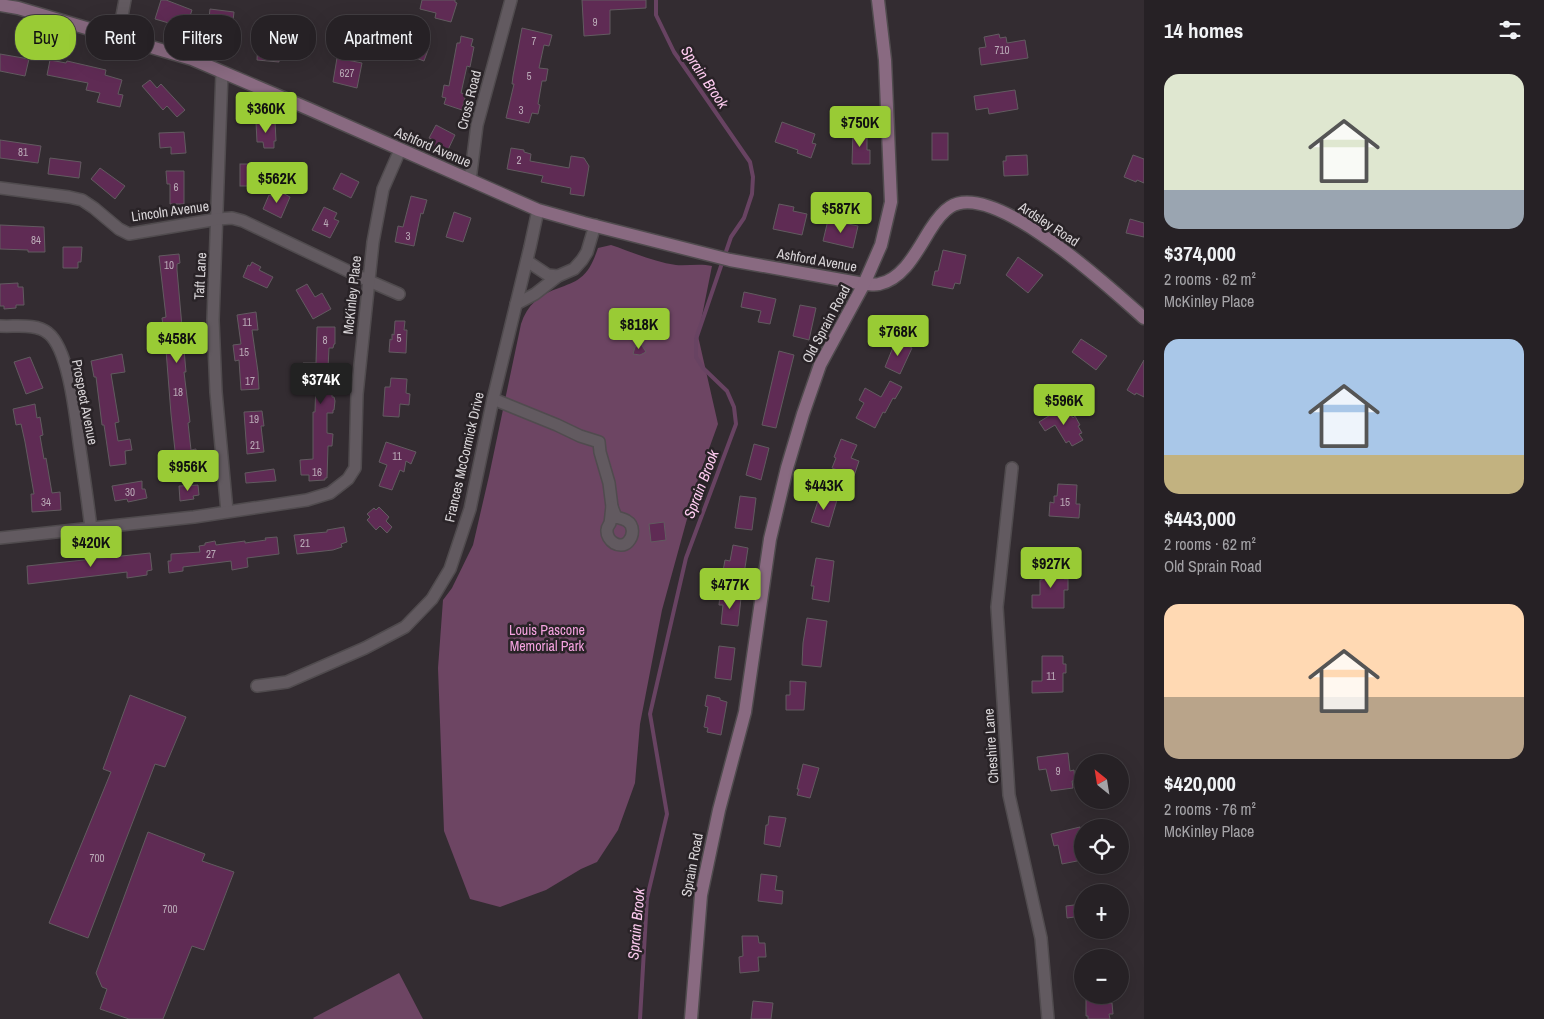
<!DOCTYPE html>
<html lang="en">
<head>
<meta charset="utf-8">
<style>
  body { margin:0; font-family:"Archivo Narrow",sans-serif; background:#2e292d; color:#f1f3f6; height:100vh; display:flex; flex-direction:column; font-size:19px; white-space:nowrap }
  * { box-sizing:border-box; margin:0 }
  p { font-size:16px; color:#a4a3a7 }
  .icon { flex:none; width:28px; height:28px; fill:none; stroke:currentColor; stroke-width:2; stroke-linecap:round; stroke-linejoin:round }
  .map { position:relative; flex:1; overflow:hidden }
  .details { display:flex; flex-direction:column; background:#262125; width:400px }
  .details>* { flex:none }
  .guide { position:absolute; left:15px; top:15px; width:475px; height:45px; display:flex; gap:10px }
  .needle { width:32px; rotate:330deg }
  .controls { position:absolute; left:1074px; top:754px; display:grid; gap:10px }
  .controls a { display:grid; place-items:center; width:55px; height:55px; border-radius:50%; background:#262125; box-shadow:0 5px 20px #0002,0 0 0 1px #423e42; font-size:25px }
  .price { position:absolute; translate:-50% -42px; padding:0 11px; border-radius:5px; background:#99cb35; color:#111; font-size:16px; line-height:32px; filter:drop-shadow(0 1px 2px #0008) }
  .price::after { content:''; position:absolute; left:50%; top:30px; width:15px; height:11px; margin-left:-8px; background:inherit; clip-path:polygon(0 0,100% 0,50% 100%) }
  .price.on { background:#222; color:#fff }
  ul { padding:0; list-style:none }
  li { display:grid; align-content:center; gap:10px; height:265px; padding:0 20px }
  li span { display:grid; place-items:center; height:155px; border-radius:15px; color:#555 }
  li>.icon { margin-inline-start:auto }
  span .icon { width:90px; height:90px; fill:#fffc; stroke-width:1 }
  li b { font-size:21px }
  h2 { display:flex; justify-content:space-between; align-items:center; height:60px; padding:0 20px; font-size:21px }
  .pill { padding:0 18px; border-radius:20px; background:#262125; box-shadow:0 5px 20px #0002,0 0 0 1px #423e42; font-size:18px; line-height:45px }
  .pill.on { background:#99cb35; color:#111 }
  main { display:flex; flex:1; min-height:0 }
  .map>svg:first-child { display:block }
  .green { fill:#6d4563 }
  .lines { fill:none; stroke-linecap:round; stroke-linejoin:round }
  .stream { stroke:#684362; stroke-width:4 }
  .building { fill:#5f2b54; stroke:#625b60 }
  .street-casing { stroke:#504b4e; stroke-width:14 }
  .secondary-casing { stroke:#504b4e; stroke-width:15 }
  .street { stroke:#625a60; stroke-width:11 }
  .secondary { stroke:#896a81; stroke-width:12 }
  .labels { text-anchor:middle; dominant-baseline:central; stroke-width:5; stroke-linejoin:round; paint-order:stroke }
  .number-label { font-size:11px; fill:#baaab7 }
  .street-label { font-size:14px; fill:#d9d5d8; stroke:#292327 }
  .park-label { font-size:14px; fill:#f5a3e0; stroke:#292327 }
  .water-label { font-size:15px; font-style:italic; fill:#fecbf0; stroke:#292327 }
</style>
</head>
<body>
<main>
<div class="map">
<svg width="1144" height="1019" viewBox="0 0 1144 1019">
  <rect width="100%" height="100%" fill="#332c31"/>
  <!-- green -->
  <g class="green">
    <path d="M611,245C632,252 654,262 676,265C688,266 700,263 712,266L698,336L718,424L698,479L662,610L640,724L635,783L618,830L597,862L581,869L546,890L500,907L470,899L444,831L438,668L443,600L452,588L473,545L489,476L521,324C527,305 540,294 559,288C566,285 574,283 580,278C590,271 594,259 598,248Z"/>
    <polygon points="399,973 423,1019 314,1019 313,1018"/>
  </g>
  <g class="lines">
    <!-- stream -->
    <polyline class="stream" points="640,1019 647,898 667,814 650,714 686,558 736,424 734,407 727,391 703,368 696,357 696,339 731,237 744,218 752,194 753,177 750,162 674,52 656,15 656,0"/>
  </g>
  <!-- building -->
  <g class="building">
    <polygon points="161,0 166,0 192,10 186,28 155,19"/>
    <polygon points="422,0 455,0 455,2 457,3 451,22 435,18 436,13 420,9"/>
    <polygon points="582,0 646,0 646,8 610,10 610,34 584,36"/>
    <polygon points="210,9 234,12 231,39 207,36"/>
    <polygon points="290,17 305,18 303,38 297,38 296,56 279,55 279,62 257,60 258,41 285,43 286,25 289,26"/>
    <polygon points="522,28 552,35 549,46 544,45 539,68 548,69 546,81 542,81 538,104 540,105 538,114 532,113 529,123 506,118 514,84 512,84 513,76"/>
    <polygon points="383,33 429,47 424,61 413,57 412,60 401,56 401,54 378,46"/>
    <polygon points="999,34 1000,38 1006,37 1007,43 1025,40 1028,58 981,65 979,48 986,47 984,37"/>
    <polygon points="461,36 473,39 471,46 474,47 470,67 467,66 461,93 466,94 462,110 444,104 446,98 442,97 444,85 449,86 457,43 460,43"/>
    <polygon points="0,54 29,59 25,76 0,71"/>
    <polygon points="337,58 362,63 357,88 333,82"/>
    <polygon points="50,60 66,63 67,61 106,70 105,75 122,80 118,94 123,95 120,107 97,102 100,93 86,90 88,83 47,75"/>
    <polygon points="150,80 157,88 161,84 185,110 177,117 167,106 163,110 142,86"/>
    <polygon points="1015,90 1018,109 989,114 988,108 976,110 974,96"/>
    <polygon points="275,121 276,141 274,141 274,148 264,148 263,142 257,142 256,122"/>
    <polygon points="782,122 815,134 812,143 816,144 811,158 797,153 798,150 775,142"/>
    <polygon points="436,125 455,135 446,154 431,146 434,140 429,138"/>
    <polygon points="853,130 867,130 867,150 870,150 870,164 852,164"/>
    <polygon points="184,132 186,153 171,154 171,147 160,148 159,133"/>
    <rect x="932" y="133" width="16" height="27"/>
    <polygon points="0,140 41,146 38,163 0,158"/>
    <polygon points="511,148 524,150 524,152 531,154 530,161 569,168 571,156 584,158 589,166 584,196 570,194 571,188 541,182 543,176 507,169"/>
    <polygon points="1027,155 1028,175 1004,176 1003,161 1006,161 1006,156"/>
    <polygon points="1133,155 1144,159 1144,183 1137,180 1136,182 1124,177"/>
    <polygon points="50,158 81,162 79,178 48,174"/>
    <rect x="240" y="164" width="14" height="22"/>
    <polygon points="100,168 125,186 115,199 91,179"/>
    <polygon points="166,171 184,171 184,204 170,204 170,184 167,184"/>
    <polygon points="341,173 359,182 351,198 333,189"/>
    <polygon points="279,191 290,197 281,218 263,209 269,195 276,198"/>
    <polygon points="411,196 427,200 423,214 421,213 414,246 395,242 398,226 403,227"/>
    <polygon points="779,204 794,207 793,211 807,214 802,235 773,229"/>
    <polygon points="324,207 337,213 334,219 339,221 330,238 312,230"/>
    <polygon points="454,212 471,218 463,242 446,237"/>
    <polygon points="1130,219 1144,223 1144,237 1126,233"/>
    <polygon points="828,220 858,226 853,248 823,241"/>
    <polygon points="0,225 44,227 45,252 28,252 28,250 0,249"/>
    <polygon points="63,247 82,247 81,262 78,262 78,268 63,268"/>
    <polygon points="943,250 966,255 960,284 955,283 953,289 932,285 935,271 938,271"/>
    <polygon points="179,254 180,263 177,264 177,270 186,372 184,372 190,422 188,423 191,450 196,449 196,454 199,454 200,464 195,464 195,468 177,469 171,414 166,350 168,350 167,332 164,332 162,318 166,317 159,256"/>
    <polygon points="1018,257 1043,275 1028,293 1006,275"/>
    <polygon points="252,262 261,267 259,270 273,277 267,288 243,277 248,265 250,266"/>
    <polygon points="18,283 18,287 23,287 24,305 16,305 16,308 4,309 4,306 0,306 0,284"/>
    <polygon points="307,284 315,297 322,293 331,309 313,319 296,290"/>
    <polygon points="744,292 776,299 770,324 758,322 761,311 741,307"/>
    <polygon points="800,305 816,308 809,340 793,336"/>
    <polygon points="256,312 258,330 252,330 258,372 259,389 241,390 239,360 235,361 233,345 241,344 237,315"/>
    <polygon points="395,321 405,321 404,330 407,330 406,353 389,352 390,339 392,340 392,334 394,335"/>
    <polygon points="317,327 335,327 335,344 334,344 333,348 329,348 328,368 333,369 332,397 334,397 335,401 334,410 333,410 333,413 327,413 327,433 333,434 332,446 328,446 327,478 325,478 325,480 309,481 309,475 301,475 300,460 313,459 313,412 315,412 316,378 303,378 303,363 316,363"/>
    <polygon points="1081,339 1107,356 1096,370 1072,352"/>
    <polygon points="896,340 912,348 900,374 885,367"/>
    <polygon points="641,344 646,352 640,355 633,354 635,347"/>
    <polygon points="779,351 794,355 776,428 762,425"/>
    <polygon points="122,354 125,372 111,374 119,422 115,423 118,441 130,439 132,450 125,451 126,464 110,466 104,425 102,425 96,377 94,377 91,361"/>
    <polygon points="30,357 43,388 26,394 14,362"/>
    <polygon points="1144,360 1144,397 1136,393 1135,395 1127,390"/>
    <polygon points="391,378 407,379 406,393 410,394 409,405 400,404 399,417 383,416 385,387 390,387"/>
    <polygon points="890,381 902,387 895,399 893,398 885,413 883,412 875,428 856,418 864,403 859,400 865,388 881,397"/>
    <polygon points="35,404 37,418 40,417 43,435 40,436 44,459 46,458 52,493 60,492 61,510 32,512 31,494 34,494 25,442 21,424 16,425 13,409"/>
    <polygon points="1065,406 1073,418 1075,416 1080,425 1078,426 1082,433 1079,434 1083,440 1072,446 1069,441 1066,443 1055,425 1045,431 1039,422"/>
    <polygon points="262,411 264,426 261,426 264,452 247,454 244,412"/>
    <polygon points="841,439 857,445 851,458 859,461 854,476 832,468 836,458 834,457"/>
    <polygon points="386,442 416,452 411,464 406,461 404,472 400,470 392,490 379,486 387,465 379,462"/>
    <polygon points="754,444 769,448 761,480 746,475"/>
    <polygon points="274,469 276,481 246,483 245,473"/>
    <polygon points="142,481 142,489 145,489 147,498 128,502 127,499 115,501 112,486"/>
    <polygon points="1058,484 1077,485 1076,504 1080,504 1079,518 1049,516 1050,502 1054,503 1054,496 1057,496"/>
    <polygon points="198,485 199,495 193,496 194,499 180,501 179,486"/>
    <polygon points="820,495 837,500 829,527 811,522"/>
    <polygon points="740,496 756,498 752,530 735,528"/>
    <polygon points="379,507 389,517 386,521 392,527 387,533 380,526 376,530 367,520 370,517 367,514 374,508 376,510"/>
    <polygon points="664,522 666,540 651,542 649,524"/>
    <polygon points="344,527 347,542 341,544 342,547 333,550 297,554 294,535 327,532 327,530"/>
    <polygon points="277,537 279,554 247,558 248,567 232,570 231,561 183,567 183,571 169,573 168,561 171,561 171,554 200,552 199,546 205,545 205,543 215,541 216,545 245,541 245,543 266,540 265,538"/>
    <polygon points="733,545 748,548 743,581 727,578 728,571 723,571 725,560 730,561"/>
    <polygon points="150,553 152,570 147,571 147,575 127,578 127,572 28,584 27,566"/>
    <polygon points="816,558 834,561 829,602 812,599 814,586 811,586"/>
    <polygon points="1046,564 1061,564 1061,572 1064,572 1064,579 1068,579 1068,590 1064,590 1064,608 1032,608 1032,595 1040,595 1040,580 1042,580 1042,572 1046,572"/>
    <polygon points="720,595 741,598 738,626 721,624 723,605 719,605"/>
    <polygon points="807,618 827,621 821,667 802,665 803,643"/>
    <polygon points="719,646 735,648 731,680 715,678"/>
    <polygon points="1042,656 1063,656 1063,664 1066,664 1066,673 1063,673 1063,692 1032,693 1032,681 1042,681"/>
    <polygon points="790,681 806,682 804,710 786,710 786,695 790,695"/>
    <polygon points="130,695 186,717 165,767 155,764 88,938 49,923 111,772 103,769"/>
    <polygon points="707,695 720,698 720,700 727,702 721,735 707,732 708,728 704,727 708,707 705,706"/>
    <polygon points="1068,753 1070,771 1074,770 1075,781 1072,781 1073,788 1051,791 1046,769 1039,770 1037,757"/>
    <polygon points="803,764 819,768 810,798 797,795 799,789 797,789"/>
    <polygon points="769,816 786,818 780,847 764,844 766,825 768,825"/>
    <polygon points="1080,827 1082,841 1079,842 1082,860 1062,864 1058,845 1054,846 1051,834"/>
    <polygon points="148,832 205,854 202,861 234,872 204,950 192,946 163,1019 129,1019 100,1009 107,989 102,987 96,973"/>
    <polygon points="761,874 777,876 775,890 783,891 782,904 758,901"/>
    <polygon points="1082,904 1082,916 1067,918 1066,906"/>
    <polygon points="742,936 758,936 759,943 765,943 766,957 758,957 759,971 740,973 739,957 743,956"/>
    <polygon points="1107,997 1108,1003 1112,1003 1113,1014 1109,1014 1110,1019 1088,1019 1088,1016 1086,1016 1086,999"/>
    <polygon points="753,1001 773,1003 771,1019 751,1019"/>
  </g>
  <g class="lines">
    <defs>
      <g id="street">
        <polyline points="118,37 125,0"/>
        <polyline points="222,72 213,320 216,392 227,511"/>
        <polyline points="470,180 477,125 511,0"/>
        <polyline points="0,188 69,197 82,200 94,208 119,229 129,234 218,219 232,218 243,221 369,281 399,294"/>
        <polyline points="527,261 548,275 558,276"/>
        <polyline points="516,304 535,294 558,276 574,269 582,260 587,252 595,225"/>
        <path d="M0,326C15,327 36,323 48,333C70,350 76,422 80,449C84,476 88,502 91,529"/>
        <polyline points="493,399 557,425 580,436 599,442 600,452 609,483 612,507"/>
        <polyline points="1012,468 997,607 1009,795 1041,938 1048,1019"/>
        <path d="M612,507L616,517C619,518 624,519 627,521C634,525 634,536 628,542C620,550 606,541 607,530C607,527 609,525 610,523C611,518 611,512 612,507Z"/>
        <polyline points="0,538 194,517 307,500 330,493 348,479 355,468 357,394 373,242 383,189 400,150"/>
        <polyline points="257,686 287,682 365,648 405,627 432,599 450,569 470,509 493,399 530,247 538,210"/>
      </g>
      <g id="secondary">
        <path d="M0,5L18,8L192,59L309,109L538,210L584,223L730,260L864,284C869,284 875,285 879,284C904,279 918,249 930,230C935,222 942,212 950,207C994,179 1111,289 1144,318"/>
        <polyline points="691,1019 701,895 719,810 745,712 770,539 787,468 803,414 820,365 864,284 881,245 891,202 885,60 878,0"/>
      </g>
    </defs>
    <!-- street casing -->
    <use href="#street" class="street-casing"/>
    <!-- secondary casing -->
    <use href="#secondary" class="secondary-casing"/>
    <!-- street -->
    <use href="#street" class="street"/>
    <!-- secondary -->
    <use href="#secondary" class="secondary"/>
  </g>
  <g class="labels">
    <!-- number labels -->
    <g class="number-label">
      <text x="595" y="22">9</text>
      <text x="534" y="41">7</text>
      <text x="1002" y="50">710</text>
      <text x="347" y="73">627</text>
      <text x="529" y="76">5</text>
      <text x="521" y="110">3</text>
      <text x="23" y="152">81</text>
      <text x="519" y="160">2</text>
      <text x="176" y="187">6</text>
      <text x="326" y="223">4</text>
      <text x="408" y="236">3</text>
      <text x="36" y="240">84</text>
      <text x="169" y="265">10</text>
      <text x="247" y="322">11</text>
      <text x="399" y="338">5</text>
      <text x="325" y="340">8</text>
      <text x="244" y="352">15</text>
      <text x="250" y="381">17</text>
      <text x="178" y="392">18</text>
      <text x="254" y="419">19</text>
      <text x="255" y="445">21</text>
      <text x="397" y="456">11</text>
      <text x="317" y="472">16</text>
      <text x="130" y="492">30</text>
      <text x="46" y="502">34</text>
      <text x="1065" y="502">15</text>
      <text x="305" y="543">21</text>
      <text x="211" y="554">27</text>
      <text x="1051" y="676">11</text>
      <text x="1058" y="771">9</text>
      <text x="97" y="858">700</text>
      <text x="170" y="909">700</text>
    </g>
    <!-- street labels -->
    <g class="street-label">
      <text transform="translate(469 100) rotate(-76)">Cross Road</text>
      <text transform="translate(433 147) rotate(23)">Ashford Avenue</text>
      <text transform="translate(170 211) rotate(-8)">Lincoln Avenue</text>
      <text transform="translate(1049 224) rotate(33)">Ardsley Road</text>
      <text transform="translate(817 260) rotate(10)">Ashford Avenue</text>
      <text transform="translate(200 276) rotate(-87)">Taft Lane</text>
      <text transform="translate(352 295) rotate(-84)">McKinley Place</text>
      <text transform="translate(826 324) rotate(-62)">Old Sprain Road</text>
      <text transform="translate(85 402) rotate(79)">Prospect Avenue</text>
      <text transform="translate(464 457) rotate(-77)">Frances McCormick Drive</text>
      <text transform="translate(991 746) rotate(-94)">Cheshire Lane</text>
      <text transform="translate(692 865) rotate(-79)">Sprain Road</text>
    </g>
    <!-- park labels -->
    <g class="park-label">
      <text x="547" y="630">Louis Pascone<tspan x="547" dy="16">Memorial Park</tspan></text>
    </g>
    <!-- water labels -->
    <g class="water-label">
      <text transform="translate(705 77) rotate(56)">Sprain Brook</text>
      <text transform="translate(701 484) rotate(-69)">Sprain Brook</text>
      <text transform="translate(636 924) rotate(-85)">Sprain Brook</text>
    </g>
  </g>
</svg>
<div class="controls">
<a><svg class="needle" viewBox="-14 -14 28 28"><path d="M0-13l5 13h-10z" fill="#e53935"/><path d="M0 13l5-13h-10z" fill="#a4a3a7"/></svg></a>
<a><svg class="icon" aria-label="locate" viewBox="0 0 24 24"><circle cx="12" cy="12" r="6"/><path d="M12 2v4M12 18v4M2 12h4M18 12h4"/></svg></a>
<a>+</a>
<a>−</a>
</div>
<b class="price" style="left:266px;top:134px">$360K</b>
<b class="price" style="left:860px;top:148px">$750K</b>
<b class="price" style="left:277px;top:204px">$562K</b>
<b class="price" style="left:841px;top:234px">$587K</b>
<b class="price" style="left:639px;top:350px">$818K</b>
<b class="price" style="left:898px;top:357px">$768K</b>
<b class="price" style="left:177px;top:364px">$458K</b>
<b class="price on" style="left:321px;top:405px">$374K</b>
<b class="price" style="left:1064px;top:426px">$596K</b>
<b class="price" style="left:188px;top:492px">$956K</b>
<b class="price" style="left:824px;top:511px">$443K</b>
<b class="price" style="left:91px;top:568px">$420K</b>
<b class="price" style="left:1051px;top:589px">$927K</b>
<b class="price" style="left:730px;top:610px">$477K</b>
<div class="guide">
<a class="pill on">Buy</a>
<a class="pill">Rent</a>
<a class="pill">Filters</a>
<a class="pill">New</a>
<a class="pill">Apartment</a>
</div>
</div>
<section class="details">
<h2>14 homes<svg class="icon" aria-label="filters" viewBox="0 0 24 24"><path d="M4 7h16M4 17h16"/><circle cx="9" cy="7" r="2"/><circle cx="15" cy="17" r="2"/></svg></h2>
<ul>
<li><span style="background:linear-gradient(#dfe7d0 75%,#9aa5b1 0)"><svg class="icon" aria-label="home" viewBox="0 0 24 24"><path d="M3 11l9-7 9 7M6 9v11h12V9"/></svg></span><div><b>$374,000</b><p>2 rooms · 62 m²</p><p>McKinley Place</p></div></li>
<li><span style="background:linear-gradient(#a9c7e8 75%,#c2b280 0)"><svg class="icon" aria-label="home" viewBox="0 0 24 24"><path d="M3 11l9-7 9 7M6 9v11h12V9"/></svg></span><div><b>$443,000</b><p>2 rooms · 62 m²</p><p>Old Sprain Road</p></div></li>
<li><span style="background:linear-gradient(#ffd9b3 60%,#b9a48a 0)"><svg class="icon" aria-label="home" viewBox="0 0 24 24"><path d="M3 11l9-7 9 7M6 9v11h12V9"/></svg></span><div><b>$420,000</b><p>2 rooms · 76 m²</p><p>McKinley Place</p></div></li>
</ul>
</section>
</main>
</body>
</html>
